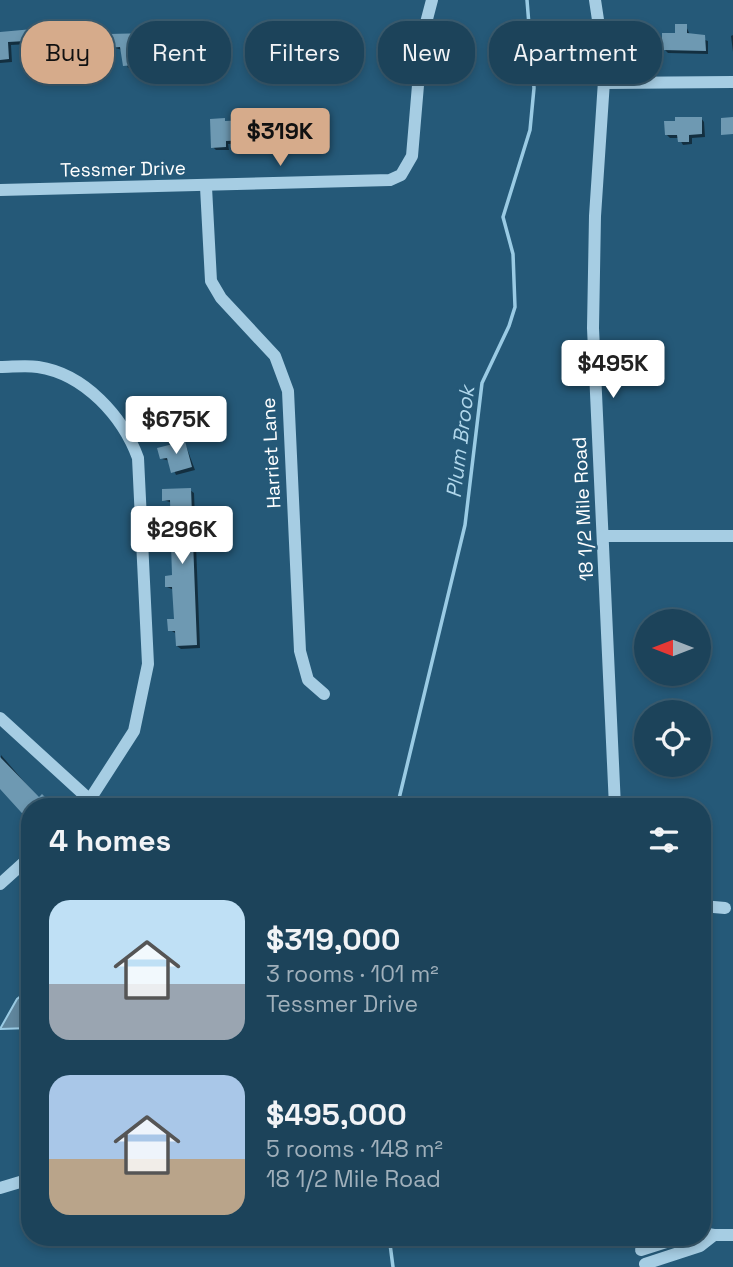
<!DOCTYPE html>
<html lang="en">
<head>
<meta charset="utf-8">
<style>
  body { margin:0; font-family:"Space Grotesk",sans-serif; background:#294e63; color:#f1f3f6; height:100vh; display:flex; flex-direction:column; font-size:26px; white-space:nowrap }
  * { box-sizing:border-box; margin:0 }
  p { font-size:23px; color:#a0b0bb }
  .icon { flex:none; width:38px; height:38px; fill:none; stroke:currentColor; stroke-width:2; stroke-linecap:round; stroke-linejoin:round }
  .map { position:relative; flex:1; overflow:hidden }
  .sheet { position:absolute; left:21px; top:798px; width:690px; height:448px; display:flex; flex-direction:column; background:#1c435a; border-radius:28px; box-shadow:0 4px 10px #0003,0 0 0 2px #3a5c70 }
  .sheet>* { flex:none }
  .hud { position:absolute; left:21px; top:21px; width:691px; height:63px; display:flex; gap:14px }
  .needle { width:46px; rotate:270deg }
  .buttons { position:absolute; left:634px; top:609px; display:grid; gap:14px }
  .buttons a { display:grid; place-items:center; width:77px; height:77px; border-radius:50%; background:#1c435a; box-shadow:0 4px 10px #0003,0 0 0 2px #3a5c70; font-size:35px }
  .price { position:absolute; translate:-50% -60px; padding:0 16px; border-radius:7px; background:#fff; color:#222; font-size:23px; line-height:46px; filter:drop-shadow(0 2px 4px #0008) }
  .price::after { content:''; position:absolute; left:50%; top:42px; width:21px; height:16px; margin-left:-10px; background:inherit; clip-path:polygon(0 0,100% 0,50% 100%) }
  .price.selected { background:#d6ab8b; color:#111 }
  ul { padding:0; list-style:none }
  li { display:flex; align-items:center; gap:21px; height:175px; padding:0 28px }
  li span { display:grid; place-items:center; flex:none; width:196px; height:140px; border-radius:21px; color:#555 }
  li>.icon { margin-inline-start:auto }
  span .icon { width:84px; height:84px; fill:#fffc; stroke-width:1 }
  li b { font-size:30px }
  h2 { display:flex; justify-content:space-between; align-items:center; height:84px; padding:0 28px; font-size:30px }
  .pill { padding:0 24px; border-radius:28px; background:#1c435a; box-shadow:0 4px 10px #0003,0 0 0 2px #3a5c70; font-size:24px; line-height:63px }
  .pill.selected { background:#d6ab8b; color:#111 }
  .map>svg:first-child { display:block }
  .water { fill:#60869d; stroke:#9acbe4; stroke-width:2 }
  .shadow { fill:#0007 }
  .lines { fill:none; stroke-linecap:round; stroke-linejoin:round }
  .stream { stroke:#9acbe4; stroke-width:3.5 }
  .building { fill:#6e99b2 }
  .minor { stroke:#a6cde3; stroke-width:12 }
  .labels { text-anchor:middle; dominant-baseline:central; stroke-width:5; stroke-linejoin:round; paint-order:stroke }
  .street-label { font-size:19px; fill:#fff; stroke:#255978 }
  .water-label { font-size:21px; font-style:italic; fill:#b1d7eb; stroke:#255978 }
</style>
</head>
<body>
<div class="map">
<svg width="733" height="1267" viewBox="0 0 733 1267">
  <rect width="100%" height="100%" fill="#255978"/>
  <!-- water -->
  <polygon class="water" points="30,989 30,1028 0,1029 17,999"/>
  <!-- shadow -->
  <g class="shadow">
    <polygon points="686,26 690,35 708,41 708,54 668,53 664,49"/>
    <polygon points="54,29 58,32 58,49 44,49 44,62 34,62 31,59 28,44 11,45 12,62 0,63 0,33"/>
    <polygon points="148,35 152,38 152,55 137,55 138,68 128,68 122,50 112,47"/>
    <polygon points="733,35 733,52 731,36"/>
    <polygon points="701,118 704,122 705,137 692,138 692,144 683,145 679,138 670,138 667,135"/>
    <polygon points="248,122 252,126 253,143 228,144 229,150 216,150 213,147"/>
    <polygon points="185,443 195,470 176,475 170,461 162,459"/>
    <polygon points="190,490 194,493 200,648 181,649 177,646 177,634 170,630 176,621 174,590 167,587 174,577 173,547 166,544 173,534 172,503 164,500"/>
    <polygon points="1,755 39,799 52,807 0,788"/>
  </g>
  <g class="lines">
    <!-- stream -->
    <g class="stream">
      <polyline points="397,807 465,525 482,383 509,326 515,307 513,254 503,217 530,130 534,88 527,0"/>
      <polyline points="384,1237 390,1244 393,1267"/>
    </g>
  </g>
  <!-- building -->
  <g class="building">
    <polygon points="675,24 687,24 687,33 705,35 706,51 662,50 662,33 675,33"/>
    <polygon points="55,27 56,46 41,46 41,59 29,59 26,41 8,42 9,59 0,60 0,32"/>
    <polygon points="149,33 149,52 135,53 135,65 123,66 120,47 110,48 109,34"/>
    <polygon points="675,117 702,117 702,134 689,135 689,142 678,142 677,135 665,135 664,121 675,121"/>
    <polygon points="733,117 733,134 721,135 721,118"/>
    <polygon points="225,118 225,121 249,120 250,140 226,141 226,147 211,148 210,119"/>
    <polygon points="185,441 192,467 171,473 167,458 160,459 157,448"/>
    <polygon points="191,488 197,645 176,646 175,631 168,631 167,619 174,619 172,587 165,587 165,576 172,575 171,544 164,544 163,533 171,532 170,500 162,501 162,489"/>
    <polygon points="0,757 39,797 42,794 55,807 30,807 30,822 0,789"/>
  </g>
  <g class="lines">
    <!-- minor -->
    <g class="minor">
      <polyline points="595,0 605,66 595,216 593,328 615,807"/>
      <polyline points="604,83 733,82"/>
      <polyline points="206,187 211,281 221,298 275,356 288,391 300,651 308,680 324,694"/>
      <polyline points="0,190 390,180 401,175 412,156 422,38 432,0"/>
      <path d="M0,367C12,367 26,365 38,367C85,374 123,417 138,458L148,664L134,731L85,807"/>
      <polyline points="604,536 733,536"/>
      <polyline points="0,718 91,801"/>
      <polyline points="0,884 30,857"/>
      <polyline points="702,906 725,908"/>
      <polyline points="0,1188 30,1179"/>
      <polyline points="714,1235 733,1235"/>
      <polyline points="641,1250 682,1237"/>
      <polyline points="645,1264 700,1246 714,1235 702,1233"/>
    </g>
  </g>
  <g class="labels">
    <!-- street labels -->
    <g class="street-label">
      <text transform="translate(123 169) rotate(-1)">Tessmer Drive</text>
      <text transform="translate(271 453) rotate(-93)">Harriet Lane</text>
      <text transform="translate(583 509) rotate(-93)">18 1/2 Mile Road</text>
    </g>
    <!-- water labels -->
    <g class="water-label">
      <text transform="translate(460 442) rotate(-83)">Plum Brook</text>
    </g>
  </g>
</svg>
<div class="buttons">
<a><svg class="needle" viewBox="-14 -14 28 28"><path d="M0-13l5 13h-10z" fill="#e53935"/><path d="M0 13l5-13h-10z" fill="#a0b0bb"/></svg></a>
<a><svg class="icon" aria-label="locate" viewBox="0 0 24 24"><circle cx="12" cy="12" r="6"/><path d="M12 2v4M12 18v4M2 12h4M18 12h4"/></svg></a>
</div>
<b class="price selected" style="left:280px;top:168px">$319K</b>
<b class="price" style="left:613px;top:400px">$495K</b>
<b class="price" style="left:176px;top:456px">$675K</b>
<b class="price" style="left:182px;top:566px">$296K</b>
<div class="hud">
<a class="pill selected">Buy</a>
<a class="pill">Rent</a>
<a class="pill">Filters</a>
<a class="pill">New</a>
<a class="pill">Apartment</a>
</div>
<section class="sheet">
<h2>4 homes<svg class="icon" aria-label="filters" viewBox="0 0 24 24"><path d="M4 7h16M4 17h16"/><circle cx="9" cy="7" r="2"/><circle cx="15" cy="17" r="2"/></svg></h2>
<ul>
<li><span style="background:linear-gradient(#bfe0f5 60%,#9aa5b1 0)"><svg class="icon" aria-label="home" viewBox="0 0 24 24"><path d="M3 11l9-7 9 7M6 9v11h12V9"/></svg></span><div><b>$319,000</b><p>3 rooms · 101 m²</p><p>Tessmer Drive</p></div></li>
<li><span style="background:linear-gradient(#a9c7e8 60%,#b9a48a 0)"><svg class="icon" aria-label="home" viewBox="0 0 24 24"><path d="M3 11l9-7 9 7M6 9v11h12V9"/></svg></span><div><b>$495,000</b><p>5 rooms · 148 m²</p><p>18 1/2 Mile Road</p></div></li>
</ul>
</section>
</div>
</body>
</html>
